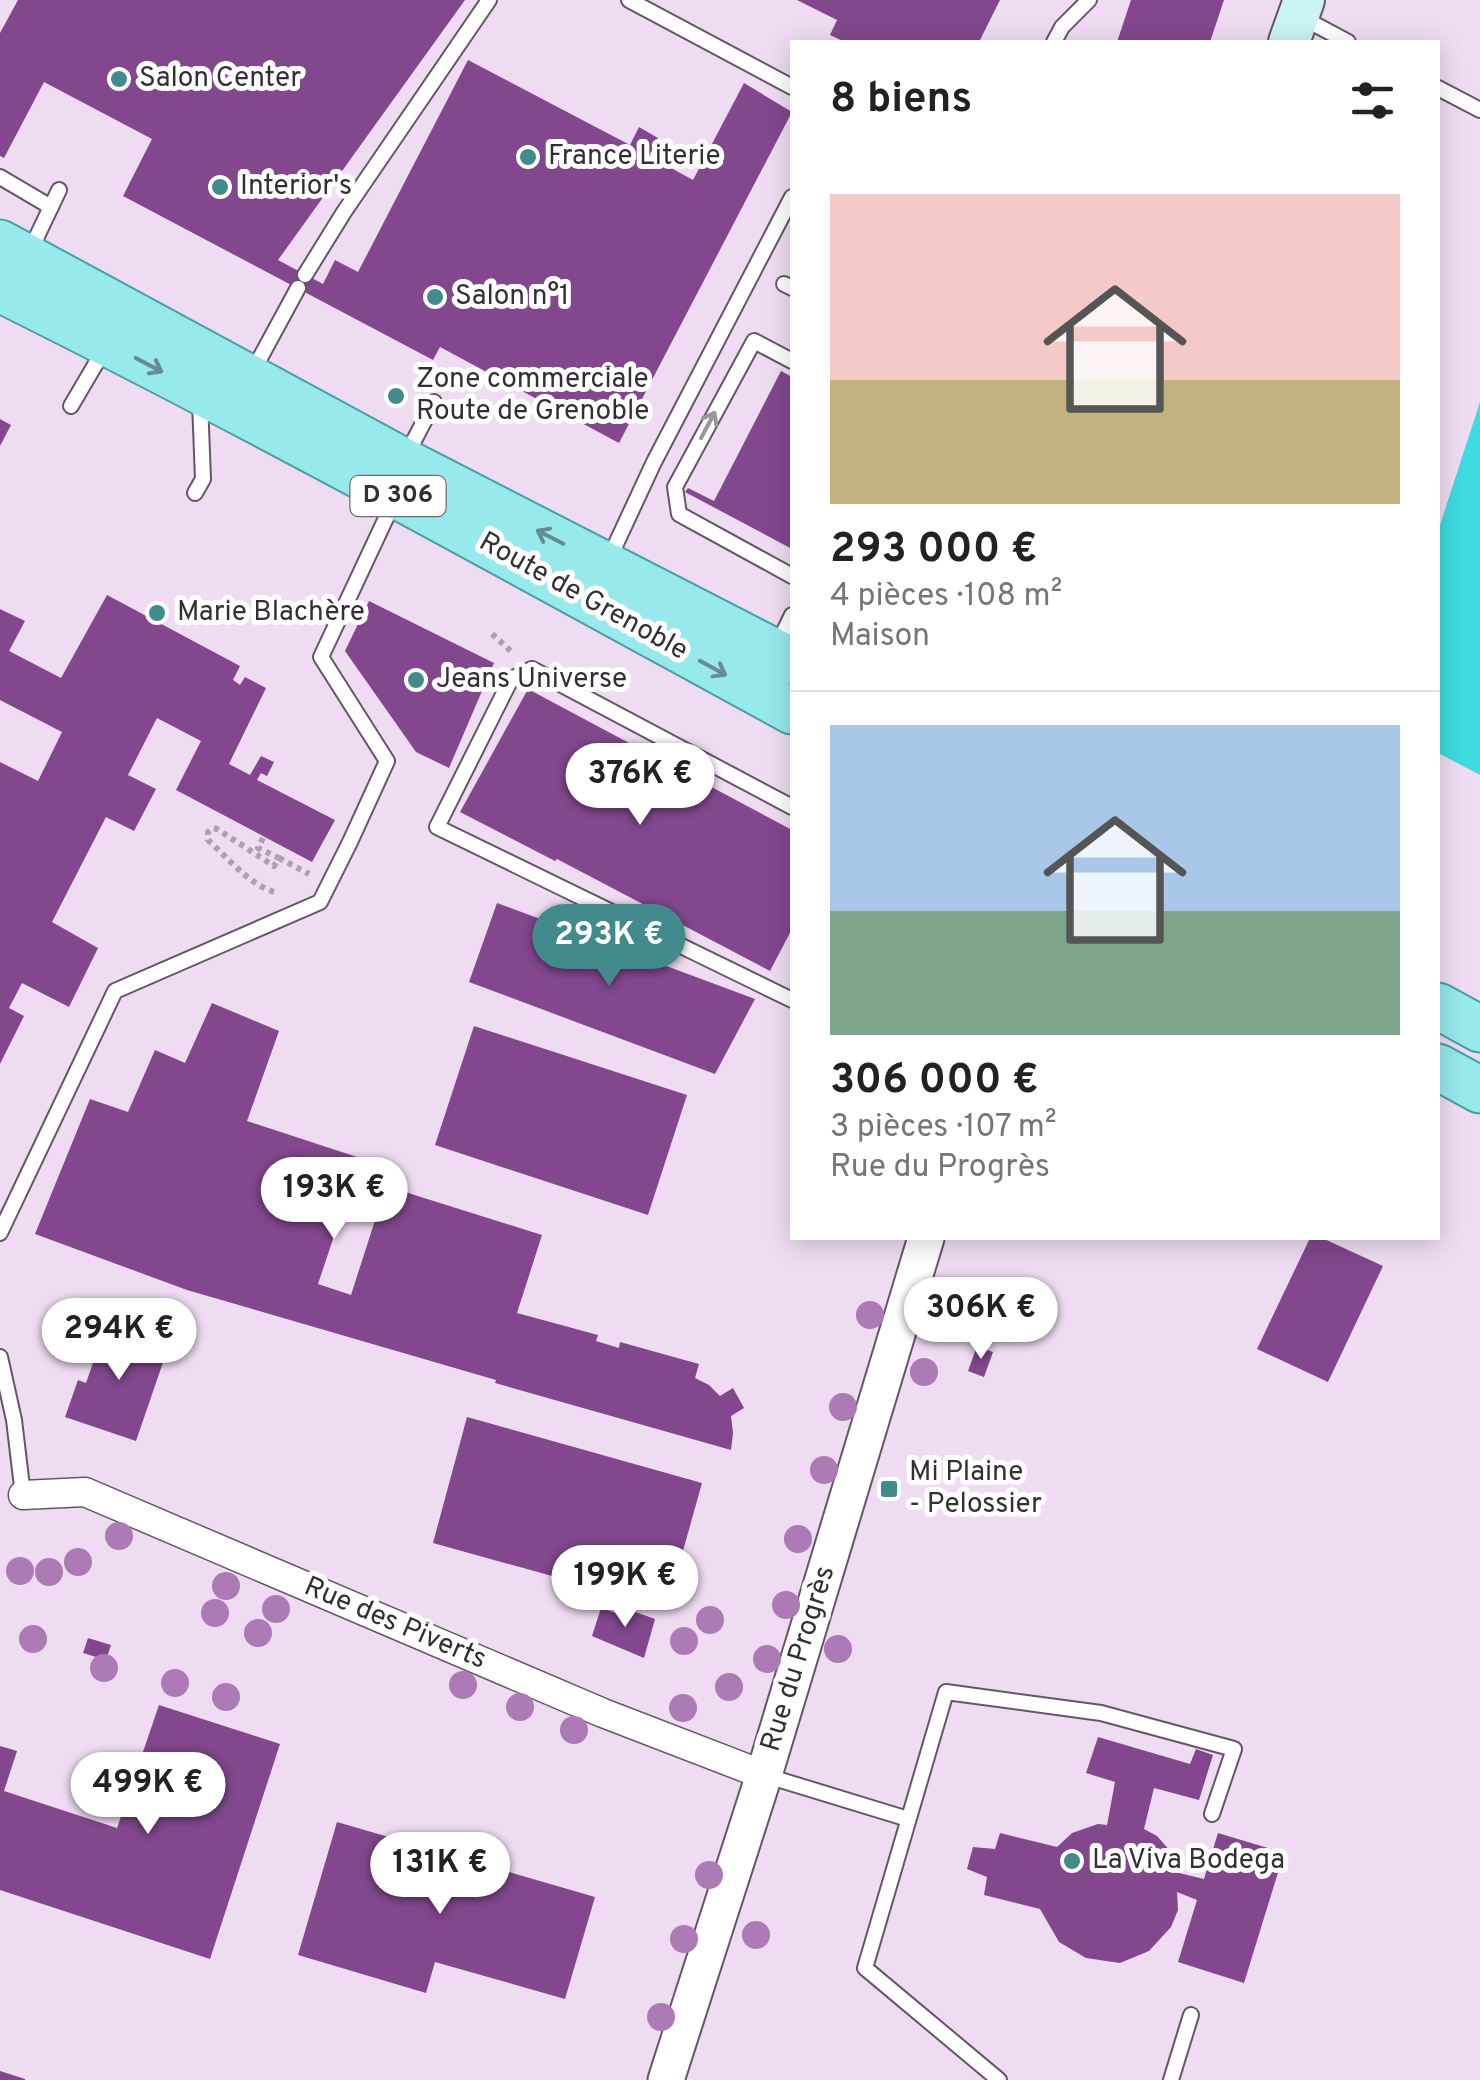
<!DOCTYPE html>
<html lang="fr">
<head>
<meta charset="utf-8">
<style>
  body { margin:0; font-family:Overpass,sans-serif; background:#f6f6f6; color:#222; height:100vh; display:flex; flex-direction:column; font-size:38px; white-space:nowrap }
  * { box-sizing:border-box; margin:0 }
  p { font-size:32px; color:#767676 }
  .icon { flex:none; width:55px; height:55px; fill:none; stroke:currentColor; stroke-width:2; stroke-linecap:round; stroke-linejoin:round }
  .map { position:relative; flex:1; overflow:hidden }
  .drawer { position:absolute; left:790px; top:40px; width:650px; height:1200px; display:flex; flex-direction:column; background:#fff; border-radius:0px; box-shadow:0 5px 25px #0003 }
  .drawer>* { flex:none }
  .price { position:absolute; translate:-50% -85px; padding:0 22px; border-radius:35px; background:#fff; color:#222; font-size:32px; line-height:65px; filter:drop-shadow(0 2px 5px #0008) }
  .price::after { content:''; position:absolute; left:50%; top:60px; width:30px; height:22px; margin-left:-15px; background:inherit; clip-path:polygon(0 0,100% 0,50% 100%) }
  .price.selected { background:#428a8c; color:#fff }
  ul { padding:0; list-style:none }
  li { display:grid; align-content:center; gap:20px; height:530px; padding:0 40px }
  li+li { border-top:2px solid #e0e0e0 }
  li span { display:grid; place-items:center; height:310px; border-radius:0px; color:#555 }
  li>.icon { margin-inline-start:auto }
  span .icon { width:180px; height:180px; fill:#fffc; stroke-width:1 }
  li b { font-size:42px }
  h2 { display:flex; justify-content:space-between; align-items:center; height:120px; padding:0 40px; font-size:42px }
  .map>svg:first-child { display:block }
  .water { fill:#3edbe0 }
  .building { fill:#82478d }
  .lines { fill:none; stroke-linecap:round; stroke-linejoin:round }
  .service-casing { stroke:#665568; stroke-width:18 }
  .minor-casing { stroke:#665568; stroke-width:31 }
  .tertiary-casing { stroke:#665568; stroke-width:39 }
  .secondary-casing { stroke:#665568; stroke-width:44 }
  .primary-casing { stroke:#479ea4; stroke-width:49 }
  .path { stroke:#ae9fb0; stroke-width:6; stroke-dasharray:5 5; stroke-linecap:butt }
  .service { stroke:#fff; stroke-width:14 }
  .minor { stroke:#fff; stroke-width:28 }
  .tertiary { stroke:#fff; stroke-width:35 }
  .secondary { stroke:#cbf4f5; stroke-width:40 }
  .primary { stroke:#97e9ec; stroke-width:45 }
  .tree { fill:#ac7ab4 }
  .oneway { stroke:#668c91 }
  .oneway2 { stroke:#9a969a }
  .poi-dot { fill:#428a8c; stroke:#fff; stroke-width:4 }
  .labels { text-anchor:middle; dominant-baseline:central; stroke-width:10; stroke-linejoin:round; paint-order:stroke }
  .shield { fill:#fff; stroke:#726d72; stroke-width:2.5 }
  .shield-label { font-size:25px; font-weight:bold; fill:#352e36 }
  .poi-label { font-size:28px; fill:#352e36; stroke:#fff; text-anchor:start }
  .street-label { font-size:28px; fill:#352e36; stroke:#fff }
</style>
</head>
<body>
<div class="map">
<svg width="1480" height="2080" viewBox="0 0 1480 2080">
  <rect width="100%" height="100%" fill="#efdcf2"/>
  <!-- water -->
  <polygon class="water" points="1480,402 1480,775 1438,753 1438,531"/>
  <!-- building -->
  <g class="building">
    <polygon points="18,0 465,0 278,260 323,284 335,260 358,272 468,60 630,145 639,127 658,138 649,156 693,180 744,83 792,112 619,443 440,347 433,360 123,196 152,139 44,82 4,158 0,156 0,33"/>
    <polygon points="797,0 1000,0 979,42 845,42 830,35 837,20"/>
    <polygon points="1131,0 1224,0 1210,42 1117,42"/>
    <polygon points="781,371 792,377 792,549 685,492 688,488 714,501"/>
    <polygon points="0,419 11,425 0,446"/>
    <polygon points="107,595 240,666 233,680 240,685 245,677 266,688 229,764 250,775 261,756 274,762 267,776 261,773 257,780 335,820 312,862 176,790 201,741 157,718 128,775 156,789 134,831 106,817 52,922 98,948 69,1007 22,983 9,1008 24,1016 0,1064 0,762 38,781 62,732 0,700 0,609 25,621 9,651 61,678"/>
    <polygon points="369,601 494,663 449,768 416,752 345,651"/>
    <polygon points="528,689 792,830 792,929 770,971 557,859 555,861 460,812"/>
    <polygon points="497,903 755,999 715,1074 469,982"/>
    <polygon points="212,1003 279,1031 247,1121 360,1158 318,1284 351,1295 386,1186 542,1235 517,1313 598,1335 596,1341 619,1348 620,1342 699,1364 695,1378 709,1385 720,1396 733,1388 744,1408 731,1416 733,1433 731,1450 495,1383 496,1380 187,1290 35,1234 90,1099 128,1112 155,1050 185,1063"/>
    <polygon points="474,1026 687,1095 648,1215 435,1145"/>
    <polygon points="1310,1238 1322,1238 1383,1266 1328,1382 1257,1349"/>
    <polygon points="107,1323 169,1345 136,1441 65,1417 78,1380 86,1383"/>
    <polygon points="977,1346 993,1352 984,1377 968,1371"/>
    <polygon points="467,1417 702,1483 667,1608 433,1543"/>
    <polygon points="601,1608 622,1615 624,1608 655,1619 644,1658 592,1636"/>
    <polygon points="88,1638 111,1645 106,1660 83,1653"/>
    <polygon points="159,1705 280,1744 210,1959 0,1890 0,1746 17,1751 4,1791 117,1828"/>
    <polygon points="1098,1737 1190,1764 1196,1749 1213,1755 1199,1800 1154,1788 1144,1829 1157,1836 1172,1853 1179,1873 1204,1879 1218,1833 1284,1853 1244,1983 1178,1962 1197,1900 1177,1892 1178,1910 1171,1927 1149,1951 1120,1963 1086,1958 1059,1942 1040,1909 984,1895 987,1877 967,1869 973,1847 995,1849 1000,1833 1057,1847 1072,1833 1098,1824 1107,1825 1115,1782 1086,1773"/>
    <polygon points="337,1822 595,1897 565,1999 435,1962 426,1993 298,1955"/>
    <polygon points="0,2071 25,2079 25,2080 0,2080"/>
  </g>
  <g class="lines">
    <defs>
      <g id="service">
        <polyline points="629,0 792,87"/>
        <polyline points="1303,18 1348,42"/>
        <polyline points="1054,42 1062,27 1089,0"/>
        <polyline points="1438,88 1480,110"/>
        <polyline points="0,177 51,207"/>
        <polyline points="29,253 59,190"/>
        <polyline points="305,275 344,212 489,0"/>
        <polyline points="784,284 792,288"/>
        <polyline points="792,361 754,341 675,487 679,514 792,576"/>
        <polyline points="253,371 298,288"/>
        <polyline points="71,406 105,348"/>
        <polyline points="406,456 434,402"/>
        <polyline points="195,493 203,479 200,402"/>
        <polyline points="608,561 654,462 792,197"/>
        <polyline points="777,646 792,615"/>
        <polyline points="792,807 532,669 511,679 437,827 792,1000"/>
        <polyline points="0,1233 115,991 320,902 350,842 387,761 321,657 394,501"/>
        <polyline points="0,1357 14,1420 23,1495"/>
        <polyline points="764,1775 908,1819"/>
        <polyline points="999,2080 865,1968 946,1692 1101,1713 1234,1749 1212,1814"/>
        <polyline points="1171,2080 1191,2015"/>
      </g>
      <polyline id="minor" points="23,1495 85,1492 603,1713 764,1775"/>
      <polyline id="tertiary" points="666,2080 764,1775 926,1238"/>
      <polyline id="secondary" points="1289,42 1304,0"/>
      <g id="primary">
        <polyline points="0,243 403,461 792,661"/>
        <path d="M0,289C268,422 530,568 792,711"/>
        <polyline points="1438,1006 1480,1029"/>
        <polyline points="1438,1067 1480,1090"/>
      </g>
    </defs>
    <!-- service casing -->
    <use href="#service" class="service-casing"/>
    <!-- minor casing -->
    <use href="#minor" class="minor-casing"/>
    <!-- tertiary casing -->
    <use href="#tertiary" class="tertiary-casing"/>
    <!-- secondary casing -->
    <use href="#secondary" class="secondary-casing"/>
    <!-- primary casing -->
    <use href="#primary" class="primary-casing"/>
    <!-- path -->
    <g class="path">
      <polyline points="492,634 512,652"/>
      <path d="M263,838L258,848L279,858L274,866L217,829L213,828L208,832V840C228,858 251,887 278,893"/>
      <polyline points="279,858 309,874"/>
    </g>
    <!-- service -->
    <use href="#service" class="service"/>
    <!-- minor -->
    <use href="#minor" class="minor"/>
    <!-- tertiary -->
    <use href="#tertiary" class="tertiary"/>
    <!-- secondary -->
    <use href="#secondary" class="secondary"/>
    <!-- primary -->
    <use href="#primary" class="primary"/>
  </g>
  <!-- trees -->
  <g class="tree">
    <circle cx="870" cy="1315" r="14"/>
    <circle cx="924" cy="1372" r="14"/>
    <circle cx="843" cy="1407" r="14"/>
    <circle cx="824" cy="1470" r="14"/>
    <circle cx="119" cy="1536" r="14"/>
    <circle cx="798" cy="1539" r="14"/>
    <circle cx="78" cy="1562" r="14"/>
    <circle cx="20" cy="1571" r="14"/>
    <circle cx="49" cy="1572" r="14"/>
    <circle cx="226" cy="1586" r="14"/>
    <circle cx="786" cy="1605" r="14"/>
    <circle cx="276" cy="1609" r="14"/>
    <circle cx="215" cy="1613" r="14"/>
    <circle cx="710" cy="1620" r="14"/>
    <circle cx="258" cy="1633" r="14"/>
    <circle cx="33" cy="1639" r="14"/>
    <circle cx="684" cy="1641" r="14"/>
    <circle cx="838" cy="1649" r="14"/>
    <circle cx="767" cy="1659" r="14"/>
    <circle cx="104" cy="1668" r="14"/>
    <circle cx="175" cy="1683" r="14"/>
    <circle cx="463" cy="1685" r="14"/>
    <circle cx="729" cy="1687" r="14"/>
    <circle cx="226" cy="1697" r="14"/>
    <circle cx="520" cy="1707" r="14"/>
    <circle cx="683" cy="1708" r="14"/>
    <circle cx="574" cy="1730" r="14"/>
    <circle cx="709" cy="1875" r="14"/>
    <circle cx="756" cy="1935" r="14"/>
    <circle cx="684" cy="1939" r="14"/>
    <circle cx="661" cy="2017" r="14"/>
  </g>
  <!-- one-way arrows -->
  <defs><path id="oneway-shaft" d="M-6 0H5M1.5-3L5.5 0L1.5 3" fill="none" stroke-width="1.6" stroke-linecap="round" stroke-linejoin="round" transform="scale(2.5)"/></defs>
  <g class="oneway">
    <use href="#oneway-shaft" transform="translate(149 365) rotate(28)"/>
    <use href="#oneway-shaft" transform="translate(550 537) rotate(-153)"/>
    <use href="#oneway-shaft" transform="translate(713 668) rotate(29)"/>
  </g>
  <use class="oneway2" href="#oneway-shaft" transform="translate(708 425) rotate(-62)"/>
  <!-- markers -->
  <g class="poi-dot">
    <circle cx="119" cy="79" r="10"/>
    <circle cx="528" cy="157" r="10"/>
    <circle cx="220" cy="187" r="10"/>
    <circle cx="435" cy="297" r="10"/>
    <circle cx="396" cy="396" r="10"/>
    <circle cx="157" cy="613" r="10"/>
    <circle cx="416" cy="680" r="10"/>
    <rect x="879" y="1479" width="20" height="20" rx="5"/>
    <circle cx="1072" cy="1861" r="10"/>
  </g>
  <g class="labels">
    <!-- shield labels -->
    <rect class="shield" x="350.5" y="476" width="95" height="40" rx="8"/>
    <g class="shield-label">
      <text x="398" y="496">D 306</text>
    </g>
    <!-- poi labels -->
    <g class="poi-label">
      <text x="139" y="79">Salon Center</text>
      <text x="548" y="157">France Literie</text>
      <text x="240" y="187">Interior's</text>
      <text x="455" y="297">Salon n°1</text>
      <text x="416" y="380">Zone commerciale<tspan x="416" dy="32">Route de Grenoble</tspan></text>
      <text x="177" y="613">Marie Blachère</text>
      <text x="436" y="680">Jeans Universe</text>
      <text x="909" y="1473">Mi Plaine<tspan x="909" dy="32">- Pelossier</tspan></text>
      <text x="1092" y="1861">La Viva Bodega</text>
    </g>
    <!-- street labels -->
    <g class="street-label">
      <text transform="translate(583 597) rotate(29)">Route de Grenoble</text>
      <text transform="translate(395 1624) rotate(23)">Rue des Piverts</text>
      <text transform="translate(799 1659) rotate(-73)">Rue du Progrès</text>
    </g>
  </g>
</svg>
<b class="price" style="left:640px;top:828px">376K €</b>
<b class="price selected" style="left:609px;top:989px">293K €</b>
<b class="price" style="left:334px;top:1242px">193K €</b>
<b class="price" style="left:981px;top:1362px">306K €</b>
<b class="price" style="left:119px;top:1383px">294K €</b>
<b class="price" style="left:625px;top:1630px">199K €</b>
<b class="price" style="left:148px;top:1837px">499K €</b>
<b class="price" style="left:440px;top:1917px">131K €</b>
<section class="drawer">
<h2>8 biens<svg class="icon" aria-label="filters" viewBox="0 0 24 24"><path d="M4 7h16M4 17h16"/><circle cx="9" cy="7" r="2"/><circle cx="15" cy="17" r="2"/></svg></h2>
<ul>
<li><span style="background:linear-gradient(#f6c9c9 60%,#c2b280 0)"><svg class="icon" aria-label="home" viewBox="0 0 24 24"><path d="M3 11l9-7 9 7M6 9v11h12V9"/></svg></span><div><b>293 000 €</b><p>4 pièces · 108 m²</p><p>Maison</p></div></li>
<li><span style="background:linear-gradient(#a9c7e8 60%,#7fa58c 0)"><svg class="icon" aria-label="home" viewBox="0 0 24 24"><path d="M3 11l9-7 9 7M6 9v11h12V9"/></svg></span><div><b>306 000 €</b><p>3 pièces · 107 m²</p><p>Rue du Progrès</p></div></li>
</ul>
</section>
</div>
</body>
</html>
